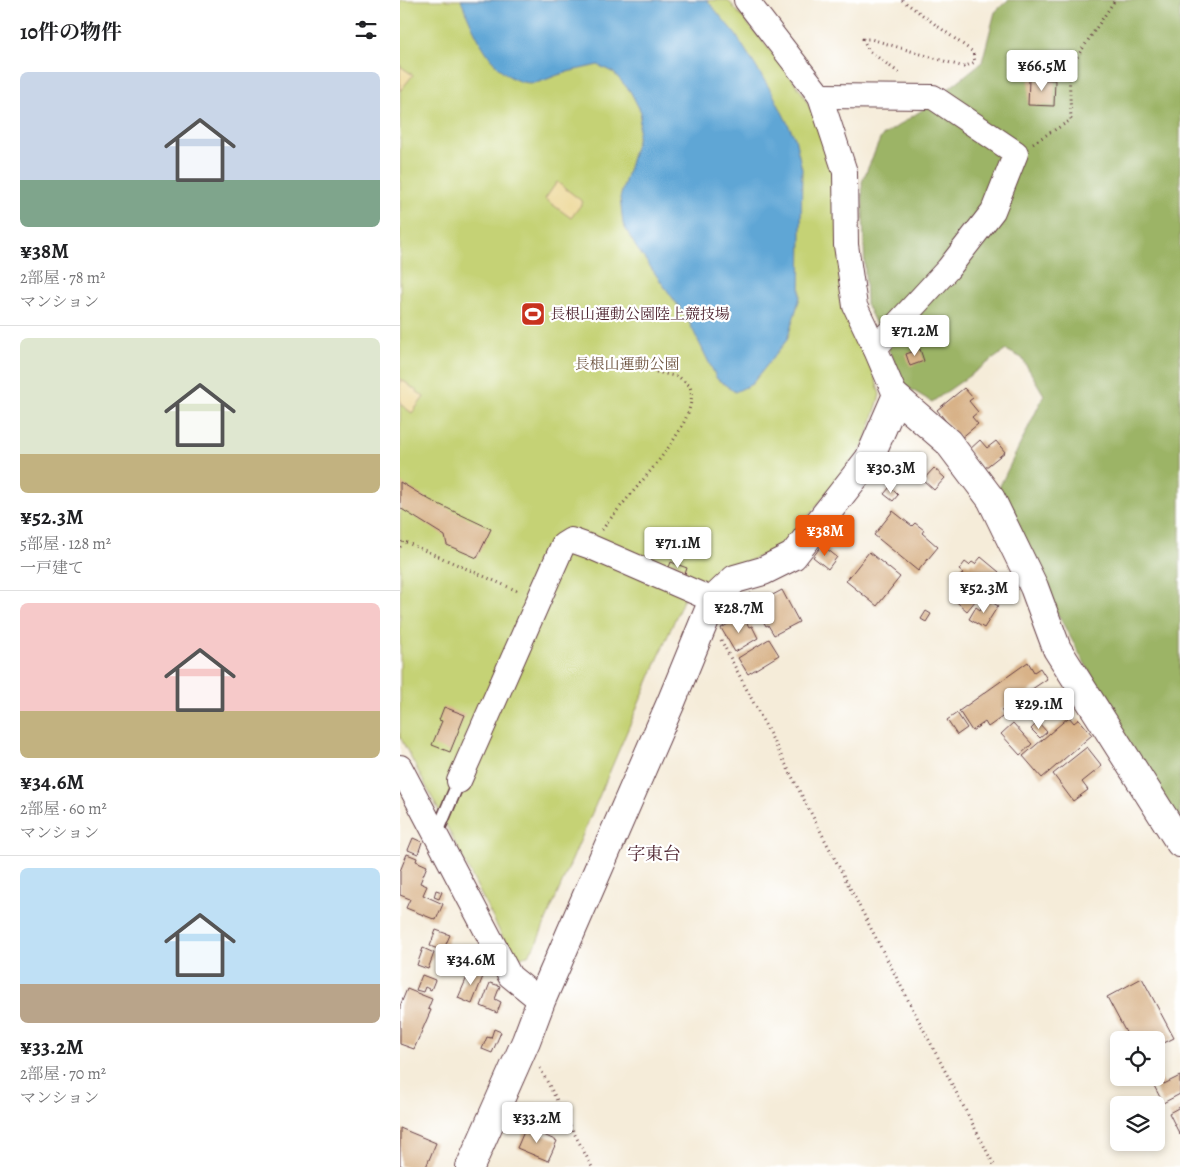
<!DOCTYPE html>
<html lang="ja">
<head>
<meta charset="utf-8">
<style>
  body { margin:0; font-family:Alegreya,"Noto Serif JP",serif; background:#f2f2f2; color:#202124; height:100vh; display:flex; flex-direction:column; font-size:19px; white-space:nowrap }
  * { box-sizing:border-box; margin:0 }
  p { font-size:16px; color:#757577 }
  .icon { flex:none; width:28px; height:28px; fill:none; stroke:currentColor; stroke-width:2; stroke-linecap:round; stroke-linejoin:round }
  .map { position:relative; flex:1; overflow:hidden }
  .panel { display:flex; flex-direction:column; background:#fff; width:400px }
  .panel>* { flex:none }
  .buttons { position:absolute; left:710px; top:1031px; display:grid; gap:10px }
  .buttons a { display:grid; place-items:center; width:55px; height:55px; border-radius:8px; background:#fff; box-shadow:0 2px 8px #0003; font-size:25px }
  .price { position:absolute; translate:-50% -42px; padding:0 11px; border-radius:5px; background:#fff; color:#222; font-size:16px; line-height:32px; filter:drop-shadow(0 1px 2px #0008) }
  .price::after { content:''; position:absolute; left:50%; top:30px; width:15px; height:11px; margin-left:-8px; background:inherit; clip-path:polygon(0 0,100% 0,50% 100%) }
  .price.active { background:#ea580c; color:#fff }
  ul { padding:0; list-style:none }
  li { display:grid; align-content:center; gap:10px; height:265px; padding:0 20px }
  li+li { border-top:1px solid #e0e0e0 }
  li span { display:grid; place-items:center; height:155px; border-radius:8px; color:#555 }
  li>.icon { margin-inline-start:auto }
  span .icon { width:90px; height:90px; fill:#fffc; stroke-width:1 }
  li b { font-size:21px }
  h2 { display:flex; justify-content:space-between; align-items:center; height:60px; padding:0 20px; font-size:21px }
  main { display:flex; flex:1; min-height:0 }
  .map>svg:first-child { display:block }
  .green { fill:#c5d274; stroke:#887850 }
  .forest { fill:#9cb466; stroke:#736a48 }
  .sand { fill:#eeda9e; stroke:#9c7c64 }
  .water { fill:#5ea6d5; stroke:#546280 }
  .building { fill:#d8b288 }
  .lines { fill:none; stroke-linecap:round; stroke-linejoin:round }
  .service-casing { stroke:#643e45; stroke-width:15 }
  .minor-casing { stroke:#643e45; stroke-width:26 }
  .tertiary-casing { stroke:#643e45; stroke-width:30 }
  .path { stroke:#643e45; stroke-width:3; stroke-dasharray:1 4; stroke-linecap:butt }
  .service { stroke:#fff; stroke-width:12 }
  .minor { stroke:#fff; stroke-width:24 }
  .tertiary { stroke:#fff; stroke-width:28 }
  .labels { text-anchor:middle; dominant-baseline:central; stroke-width:4.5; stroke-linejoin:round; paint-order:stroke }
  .poi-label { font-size:15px; fill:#4a1f2b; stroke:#fff; text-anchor:start }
  .park-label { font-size:15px; fill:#6f5541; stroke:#fff }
  .quarter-label { font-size:18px; fill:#4a1f2b; stroke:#fff }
</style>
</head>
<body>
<main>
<section class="panel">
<h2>10件の物件<svg class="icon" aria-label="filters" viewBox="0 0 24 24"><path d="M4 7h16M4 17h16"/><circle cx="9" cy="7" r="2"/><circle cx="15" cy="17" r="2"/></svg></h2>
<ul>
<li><span style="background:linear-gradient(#c9d6e8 70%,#7fa58c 0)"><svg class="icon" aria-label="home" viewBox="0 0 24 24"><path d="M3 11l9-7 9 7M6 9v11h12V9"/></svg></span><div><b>¥38M</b><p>2部屋 · 78 m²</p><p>マンション</p></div></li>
<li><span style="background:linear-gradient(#dfe7d0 75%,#c2b280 0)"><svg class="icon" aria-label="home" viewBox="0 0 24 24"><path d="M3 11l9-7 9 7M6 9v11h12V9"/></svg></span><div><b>¥52.3M</b><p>5部屋 · 128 m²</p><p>一戸建て</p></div></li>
<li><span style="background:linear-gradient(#f6c9c9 70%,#c2b280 0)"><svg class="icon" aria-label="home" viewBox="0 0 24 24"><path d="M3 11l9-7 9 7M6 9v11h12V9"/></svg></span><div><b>¥34.6M</b><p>2部屋 · 60 m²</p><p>マンション</p></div></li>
<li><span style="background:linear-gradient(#bfe0f5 75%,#b9a48a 0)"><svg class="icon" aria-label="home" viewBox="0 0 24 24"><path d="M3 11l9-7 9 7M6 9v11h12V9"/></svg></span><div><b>¥33.2M</b><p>2部屋 · 70 m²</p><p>マンション</p></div></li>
</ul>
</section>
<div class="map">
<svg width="780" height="1167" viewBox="0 0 780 1167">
  <rect width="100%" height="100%" fill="#fff"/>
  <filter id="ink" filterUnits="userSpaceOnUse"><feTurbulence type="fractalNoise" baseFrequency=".02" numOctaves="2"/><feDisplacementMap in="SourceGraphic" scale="10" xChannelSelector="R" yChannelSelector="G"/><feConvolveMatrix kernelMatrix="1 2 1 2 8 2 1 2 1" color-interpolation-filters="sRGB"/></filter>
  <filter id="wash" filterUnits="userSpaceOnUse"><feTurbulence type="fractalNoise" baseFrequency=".0096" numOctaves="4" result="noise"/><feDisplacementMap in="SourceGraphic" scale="20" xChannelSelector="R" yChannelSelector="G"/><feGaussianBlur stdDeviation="1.12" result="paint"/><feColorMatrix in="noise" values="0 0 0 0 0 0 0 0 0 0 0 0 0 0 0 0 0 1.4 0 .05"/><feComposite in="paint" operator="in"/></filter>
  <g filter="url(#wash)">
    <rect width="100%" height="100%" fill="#f5ecd9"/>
    <!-- green -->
    <polygon class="green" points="0,0 328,0 384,67 403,94 423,134 434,171 468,359 476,380 480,395 470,428 460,452 389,540 372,551 322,573 307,586 284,598 136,944 128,955 120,957 109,950 38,809 0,737"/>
    <!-- forest -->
    <polygon class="forest" points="608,0 780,0 780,820 735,754 647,595 596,494 644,395 622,358 606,350 532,402 507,387 466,304 462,182 481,137 522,110 582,62 595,12"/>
    <!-- sand -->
    <g class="sand">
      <polygon points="0,66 13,75 0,91"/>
      <polygon points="157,182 183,202 171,218 145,199"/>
      <polygon points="0,378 24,397 12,413 0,404"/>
    </g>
    <!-- water -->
    <path class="water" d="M61,0H307L336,35L373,94L395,138L402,169L400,297L387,340L352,384L335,392L317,379L287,318L236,247L223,224L220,198L237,140L241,112L230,91L214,73L198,65C186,68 173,70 161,74C154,76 146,80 139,82C97,91 73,30 61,0Z"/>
    <g id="blocks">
      <!-- building -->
      <g class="building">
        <polygon points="629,79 655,80 654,106 628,105"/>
        <polygon points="520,349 524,361 510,366 506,354"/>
        <polygon points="564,388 573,398 569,401 578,412 572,417 578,424 560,439 537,410"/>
        <polygon points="580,440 587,448 596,441 605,452 585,468 569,450"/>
        <polygon points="534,468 545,478 534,490 523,480"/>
        <polygon points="0,482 30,500 91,529 77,558 47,545 45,536 0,508"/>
        <polygon points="490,487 498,495 493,501 484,494"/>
        <polygon points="493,511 512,526 515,523 524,530 522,533 538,547 518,571 474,535"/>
        <polygon points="422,545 437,557 428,569 413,557"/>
        <polygon points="469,552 500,577 477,606 446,581"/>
        <polygon points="581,557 599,572 567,611 551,597 560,586 555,583 563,573 559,570 565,562 569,565 572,562 575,564"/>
        <polygon points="271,562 287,568 284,577 268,570"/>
        <polygon points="382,590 399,622 374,635 368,625 366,626 354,605"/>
        <polygon points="351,593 355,600 343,606 340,599"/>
        <polygon points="587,599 598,606 584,628 569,619 576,607 580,610"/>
        <polygon points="526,611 531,614 526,622 521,619"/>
        <polygon points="343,616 349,627 352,626 358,638 335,652 321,628"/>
        <polygon points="369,639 379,655 348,674 338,658"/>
        <polygon points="628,662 634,672 640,668 647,679 601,710 605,715 588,727 585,722 572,731 559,711"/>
        <polygon points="44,707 65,715 50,752 32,745 42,721 39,720"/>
        <polygon points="557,713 567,728 557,735 547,720"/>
        <polygon points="669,717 674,723 679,719 692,735 642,778 623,756"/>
        <polygon points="638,722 647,732 640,738 631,729"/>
        <polygon points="613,723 632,744 620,755 601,734"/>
        <polygon points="687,747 702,766 682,782 688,790 673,801 653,774"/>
        <polygon points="13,838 22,842 18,854 8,850"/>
        <polygon points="7,854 17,858 16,861 27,866 20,883 27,886 23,895 43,904 36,920 6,908 10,899 0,895 0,871"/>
        <polygon points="36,890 42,892 39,899 34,897"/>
        <polygon points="36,930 50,935 43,951 30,946"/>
        <polygon points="23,948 34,953 28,969 17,965"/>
        <polygon points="71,968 84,974 72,1004 58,998"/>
        <polygon points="22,975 35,980 31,990 25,987 23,992 16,990"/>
        <polygon points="742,978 774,1038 756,1047 756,1040 730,1040 707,997"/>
        <polygon points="90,983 100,986 95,999 101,1002 97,1013 81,1006"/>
        <polygon points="7,989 32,999 28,1009 31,1010 14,1049 0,1044 0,1006"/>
        <polygon points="94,1029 101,1032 92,1053 82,1049 87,1037 91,1038"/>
        <polygon points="756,1068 764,1084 780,1076 780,1094 763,1103 750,1078 756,1078"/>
        <polygon points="780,1107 780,1135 769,1113"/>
        <polygon points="126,1127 157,1141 148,1161 117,1148"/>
        <polygon points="0,1128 36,1143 26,1167 4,1167 0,1165"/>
      </g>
    </g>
  </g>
  <g filter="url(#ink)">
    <use href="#blocks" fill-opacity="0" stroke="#643e45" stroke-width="1"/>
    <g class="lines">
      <defs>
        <polyline id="service" points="36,835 59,781"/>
        <g id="minor">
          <polyline points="346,0 420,96 445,172 446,245 455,306 475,348"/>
          <polyline points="420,96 533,97 616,153 593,211 548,269 475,348 496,397"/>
          <polyline points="0,767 110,976 141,1001"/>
          <polyline points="59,781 163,545 171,540 191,547 313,600"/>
        </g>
        <polyline id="tertiary" points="70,1167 126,1041 141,1001 272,700 313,600 335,579 363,571 393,556 469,459 496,397 548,442 591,499 634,587 657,649 780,843"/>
      </defs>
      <!-- service casing -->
      <use href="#service" class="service-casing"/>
      <!-- minor casing -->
      <use href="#minor" class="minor-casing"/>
      <!-- tertiary casing -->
      <use href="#tertiary" class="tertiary-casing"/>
      <!-- path -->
      <g class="path">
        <polyline points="502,0 573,52 575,62 564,67 471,39 463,39 469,51 502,75"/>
        <polyline points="633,143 671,120 669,69 715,0"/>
        <path d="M202,530C225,497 286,439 291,401C292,396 291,390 290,386L279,377L256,372"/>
        <polyline points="0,547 3,541 120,592"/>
        <polyline points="321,640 595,1167"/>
        <polyline points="140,1068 192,1167"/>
      </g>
      <!-- service -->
      <use href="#service" class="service"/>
      <!-- minor -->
      <use href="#minor" class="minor"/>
      <!-- tertiary -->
      <use href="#tertiary" class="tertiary"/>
    </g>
  </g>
  <!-- icons -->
  <defs>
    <symbol id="stadium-square" viewBox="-11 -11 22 22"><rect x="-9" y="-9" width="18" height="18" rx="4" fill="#c8321e" stroke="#fff"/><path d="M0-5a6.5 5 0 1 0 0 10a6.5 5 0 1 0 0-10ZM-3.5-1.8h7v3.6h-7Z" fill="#fff"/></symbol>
  </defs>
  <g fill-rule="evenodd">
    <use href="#stadium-square" x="119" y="300" width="28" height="28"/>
  </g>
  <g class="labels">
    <!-- poi labels -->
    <g class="poi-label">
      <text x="150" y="314">長根山運動公園陸上競技場</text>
    </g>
    <!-- park labels -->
    <g class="park-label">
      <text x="227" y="364">長根山運動公園</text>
    </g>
    <!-- quarter labels -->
    <g class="quarter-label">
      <text x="254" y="854">字東台</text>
    </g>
  </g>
</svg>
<div class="buttons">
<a><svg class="icon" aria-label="locate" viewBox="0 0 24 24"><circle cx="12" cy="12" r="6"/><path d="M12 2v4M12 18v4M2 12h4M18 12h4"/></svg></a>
<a><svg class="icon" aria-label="layers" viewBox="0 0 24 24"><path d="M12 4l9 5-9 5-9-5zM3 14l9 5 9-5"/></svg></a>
</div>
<b class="price" style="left:642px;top:92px">¥66.5M</b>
<b class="price" style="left:515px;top:357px">¥71.2M</b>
<b class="price" style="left:491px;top:494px">¥30.3M</b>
<b class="price active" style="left:425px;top:557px">¥38M</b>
<b class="price" style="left:278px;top:569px">¥71.1M</b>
<b class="price" style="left:584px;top:614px">¥52.3M</b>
<b class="price" style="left:339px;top:634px">¥28.7M</b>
<b class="price" style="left:639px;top:730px">¥29.1M</b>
<b class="price" style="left:71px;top:986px">¥34.6M</b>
<b class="price" style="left:137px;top:1144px">¥33.2M</b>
</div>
</main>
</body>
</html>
